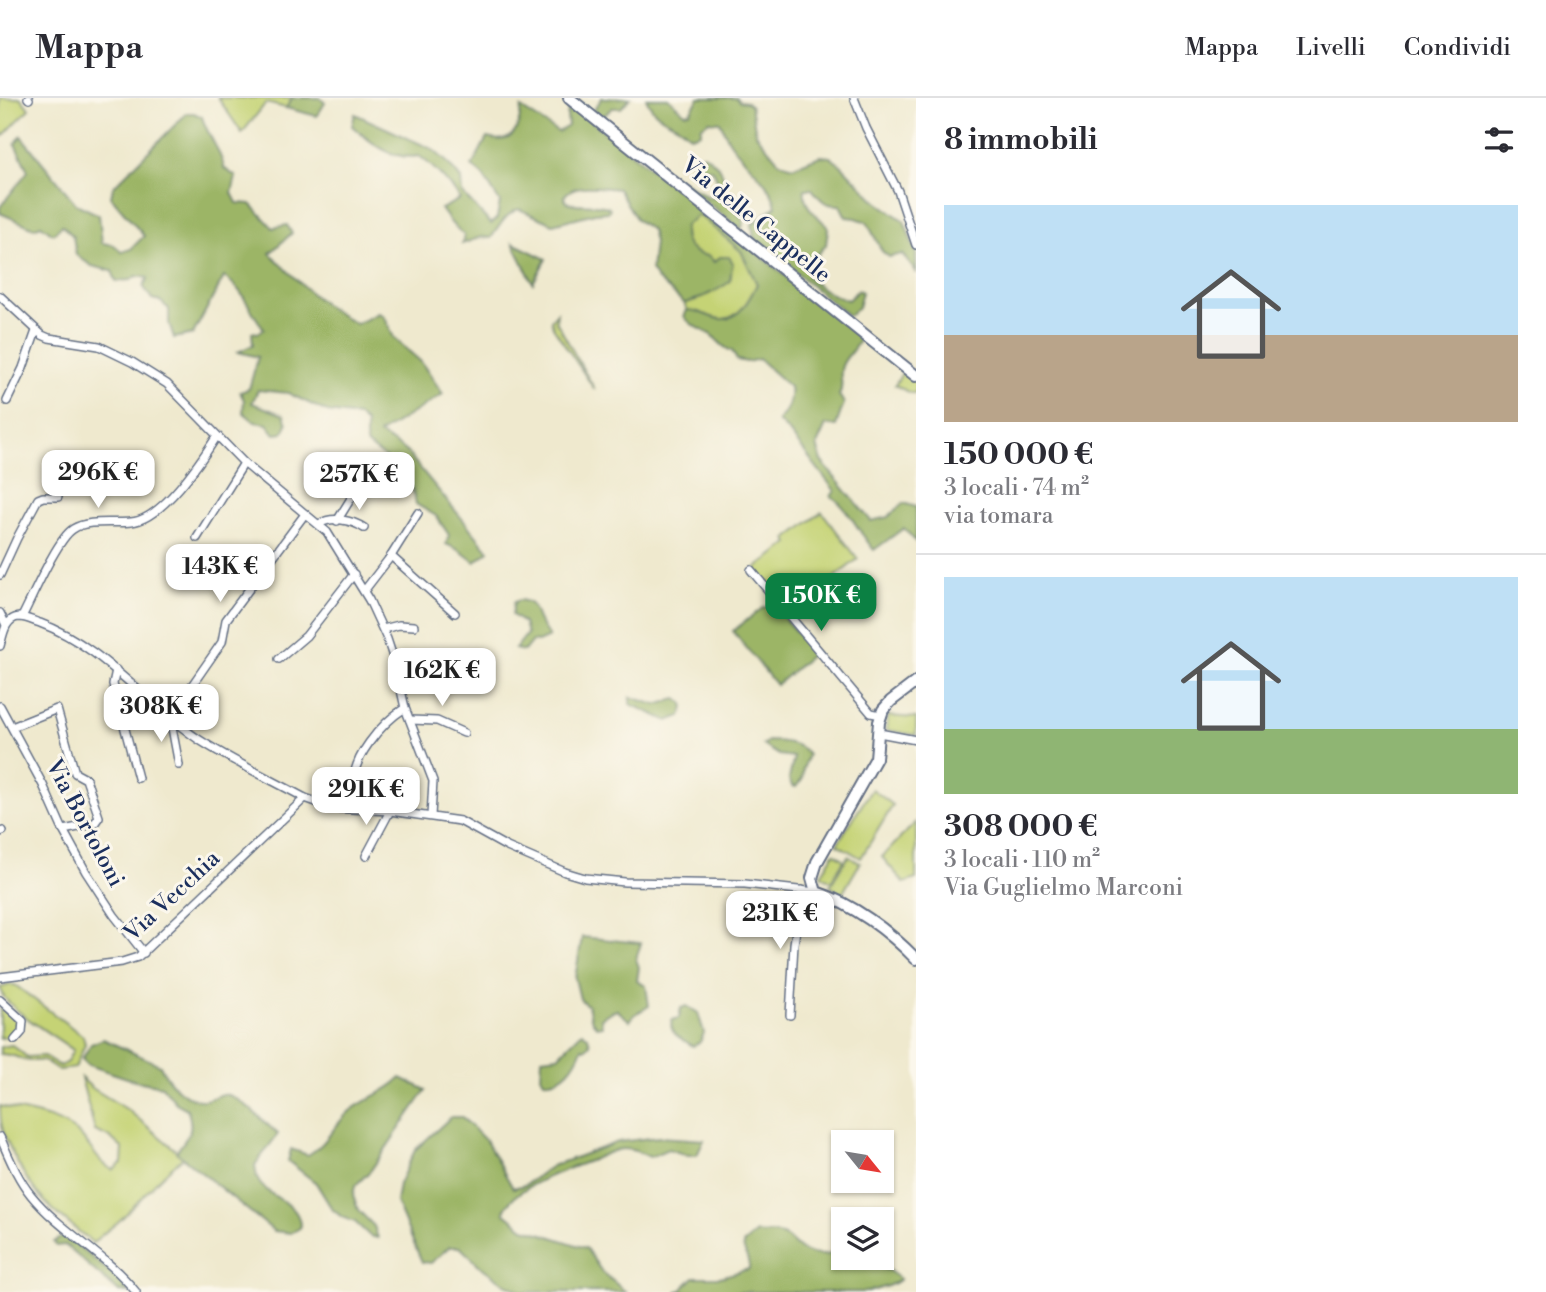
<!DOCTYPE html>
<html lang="it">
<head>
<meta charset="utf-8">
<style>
  body { margin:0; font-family:"Libre Bodoni",serif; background:#f7f7f7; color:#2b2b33; height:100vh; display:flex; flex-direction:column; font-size:26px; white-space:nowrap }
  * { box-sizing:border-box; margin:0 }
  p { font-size:23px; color:#7c7c81 }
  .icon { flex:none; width:38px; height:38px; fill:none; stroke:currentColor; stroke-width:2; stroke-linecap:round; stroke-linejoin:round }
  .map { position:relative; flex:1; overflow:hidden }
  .panel { display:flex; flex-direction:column; background:#fff; width:630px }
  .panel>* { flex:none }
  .needle { width:46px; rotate:120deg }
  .tools { position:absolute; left:831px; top:1032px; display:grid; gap:14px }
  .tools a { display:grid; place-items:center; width:63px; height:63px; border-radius:0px; background:#fff; box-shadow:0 2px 5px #0004; font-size:35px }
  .price { position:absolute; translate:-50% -60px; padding:0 16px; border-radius:14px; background:#fff; color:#222; font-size:23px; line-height:46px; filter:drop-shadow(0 2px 4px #0008) }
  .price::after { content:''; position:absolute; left:50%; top:42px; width:21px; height:16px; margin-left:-10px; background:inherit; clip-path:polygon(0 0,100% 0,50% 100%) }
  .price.current { background:#0b8043; color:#fff }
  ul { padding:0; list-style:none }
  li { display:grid; align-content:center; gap:14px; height:371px; padding:0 28px }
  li+li { border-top:2px solid #e1e1e2 }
  li span { display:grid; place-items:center; height:217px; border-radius:0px; color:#555 }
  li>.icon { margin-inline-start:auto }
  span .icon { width:126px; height:126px; fill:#fffc; stroke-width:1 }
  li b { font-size:30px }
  h2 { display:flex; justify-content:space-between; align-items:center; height:84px; padding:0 28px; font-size:30px }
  header { display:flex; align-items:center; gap:42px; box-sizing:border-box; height:98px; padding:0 35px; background:#fff; border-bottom:2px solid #e1e1e2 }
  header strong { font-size:33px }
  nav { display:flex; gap:38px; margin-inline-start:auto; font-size:24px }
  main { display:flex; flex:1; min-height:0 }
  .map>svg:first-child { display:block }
  .green { fill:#c5d375; stroke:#70816a; stroke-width:2 }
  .forest { fill:#9cb566; stroke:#5c7262; stroke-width:2 }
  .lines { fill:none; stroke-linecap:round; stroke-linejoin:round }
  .street-casing { stroke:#657085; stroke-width:10 }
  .secondary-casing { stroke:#657085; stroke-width:14 }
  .street { stroke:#fff; stroke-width:7 }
  .secondary { stroke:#fff; stroke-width:10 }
  .labels { text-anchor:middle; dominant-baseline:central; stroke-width:6; stroke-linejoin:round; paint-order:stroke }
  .street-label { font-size:23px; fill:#1b2f5e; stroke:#fbf7ec }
</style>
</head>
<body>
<header>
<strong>Mappa</strong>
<nav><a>Mappa</a><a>Livelli</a><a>Condividi</a></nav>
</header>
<main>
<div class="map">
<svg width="916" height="1194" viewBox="0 0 916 1194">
  <rect width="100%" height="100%" fill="#fbf7ec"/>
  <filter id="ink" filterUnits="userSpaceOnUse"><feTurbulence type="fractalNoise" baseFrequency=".0143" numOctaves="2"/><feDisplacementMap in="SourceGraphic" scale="14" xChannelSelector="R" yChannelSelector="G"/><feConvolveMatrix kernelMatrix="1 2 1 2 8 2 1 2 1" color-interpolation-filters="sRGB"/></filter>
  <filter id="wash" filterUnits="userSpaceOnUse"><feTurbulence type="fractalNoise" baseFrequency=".00686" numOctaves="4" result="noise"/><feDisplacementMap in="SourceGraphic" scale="28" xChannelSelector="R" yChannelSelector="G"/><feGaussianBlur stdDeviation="1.57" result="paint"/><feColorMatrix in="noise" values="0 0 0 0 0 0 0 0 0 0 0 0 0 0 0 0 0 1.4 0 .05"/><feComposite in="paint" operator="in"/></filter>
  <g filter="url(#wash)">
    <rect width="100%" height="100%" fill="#efe9ce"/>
    <!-- green -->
    <g class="green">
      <polygon points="0,0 21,0 29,11 3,38 0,33"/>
      <polygon points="218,0 292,0 286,10 266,5 242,35"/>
      <path d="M699,117L741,153L757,186C750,200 739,223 721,221C709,220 700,212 687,212L684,205C692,205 727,188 730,182C732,178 731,174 731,170L714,164L709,158C691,157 681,145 685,127Z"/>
      <polygon points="557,215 556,223 595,292 553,229 551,222"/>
      <polygon points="904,272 916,282 916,295 910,295 895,287"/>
      <polygon points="822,414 858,461 788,515 755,471 789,445 787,441"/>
      <polygon points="888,618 916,620 916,637 886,632"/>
      <polygon points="872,691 893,707 861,760 837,746"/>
      <polygon points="916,724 916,781 904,785 882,759"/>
      <polygon points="834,755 844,762 831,783 821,777"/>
      <polygon points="848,758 860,765 842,796 830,788"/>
      <path d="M9,887H15L83,938L85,946L75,970L59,972L43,962C22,966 19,956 0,956V949L12,947L27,959L44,958L60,968L67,964L73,952C57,939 2,909 0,890Z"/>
      <polygon points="3,911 18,923 12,938 0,940 0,912"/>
      <path d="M81,980L92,990L128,1012L184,1059C158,1078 142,1101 119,1123C110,1131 101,1136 93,1145C56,1115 34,1100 13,1056C4,1037 0,1029 0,1008C26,1014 58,1018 79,1036C91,1048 98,1065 113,1072L122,1065L123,1051L111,1040L95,1033Z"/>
    </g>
    <!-- forest -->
    <g class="forest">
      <polygon points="292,0 320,0 325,5 317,18 286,10"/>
      <polygon points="602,0 630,0 621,10 612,10 602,20 593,13"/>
      <path d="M646,0H668L685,15L690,14L699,0H736L739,3L747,4L751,8L756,36L779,64L793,69L820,58L830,59L842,68L877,104L904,123L916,155V174L902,156L889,159L882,153L867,124L856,120L846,119L840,107C825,108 821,102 812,91H805C802,110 818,116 828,130L826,147L807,168L808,179C821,190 831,198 848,202L858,192L862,194L858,209L849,218L754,141L752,126L776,108C770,82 745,66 730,44C726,38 723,30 720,24L709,23L701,29V35L690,38C676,20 658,27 646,0Z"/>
      <path d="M570,6L861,238C856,252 846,257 842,268C838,278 845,287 839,297L844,305L836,328L826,327L817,347L821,363L871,423L888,419L903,405L916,409V444L904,430L874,452C860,436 847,408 831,398L835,393L789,334L778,323C787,313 792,303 790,289L759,261L747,264L737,262L732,253C720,249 718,240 708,235C698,229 691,228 684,218L687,212C700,212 709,220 720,221C739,223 750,200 757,186L741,153L699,117L685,127C681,145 691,157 709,158L714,164L720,159H729L733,165C730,171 732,176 730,182C728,188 692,205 684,205L657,181L651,172L654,144L651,132L637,122L618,91C602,90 572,83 564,99L566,104C580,109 594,104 610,110L608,114L595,115L553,126L519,111C506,115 499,129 491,140L481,139L462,146L464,137L452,126L441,111L460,101C453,89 430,65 419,58C393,63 371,45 352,28L355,16L432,51L446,63L461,81L462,95L491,126L497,120L500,104L483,78L472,68L487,40C513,47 519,33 521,10L558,34L568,28L567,18Z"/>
      <path d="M187,15H194L202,19C207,37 221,52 224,70L236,79L232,95L237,105L251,106L273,130L287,127L292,135L270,155C295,180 324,212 357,226L378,215L385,220L394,240L421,264L443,296L379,336L405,352L489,453L475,464L459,452L446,446L449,437L436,418L416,406L409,379L397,368L366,346V325L358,318L327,314L288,295L258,292L252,305L284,317L287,326L283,335L275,336L267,326L255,324L243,314L244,302L240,294L249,291L258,259L238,254L253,247L252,234L258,235L264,231C250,214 244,191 224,179L193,236L174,240L169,225V211L160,203L152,201L143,188L148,180L136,178L131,182L116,183L112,173L92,168L76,157L73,138L62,127L53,136L41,127L34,130L0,115V109L28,73L15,46L21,38L76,106L99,117L102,145L114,147L122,154L131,151L144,138L111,99L113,89Z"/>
      <path d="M704,56C729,75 720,75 728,100C731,110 741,115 744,125L741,131L675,79L709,99L715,100L719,98L720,88L713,72L692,65L689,60Z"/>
      <polygon points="513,145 546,161 533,185"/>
      <path d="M520,502C535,504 533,511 539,523C542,528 546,534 549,539L538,544L532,543L524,553L515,551L527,536L524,525L512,517L514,504Z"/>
      <polygon points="764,509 775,510 814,555 776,587 733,533"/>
      <polygon points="631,599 656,607 676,601 683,605 684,610 681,618 668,623 630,606"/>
      <path d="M768,643C782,643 798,644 808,656L803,672L802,682L796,689L792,688L789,681L794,659L779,657L763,647Z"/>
      <polygon points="582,839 641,845 636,861 639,869 637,883 646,888 649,908 634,917 630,923 617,912 609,915 601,920 602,928 597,929 592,923 588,908 580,901 575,880"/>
      <path d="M687,908L698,915L704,935L700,944L693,948C682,941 668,936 672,922L679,920L681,910Z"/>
      <path d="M582,934L588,939L590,946L585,951L582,950C576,966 564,985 544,983L541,978L542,960L558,958Z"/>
      <path d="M103,941L160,967C167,983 186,1004 205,1002C216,1000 220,993 231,998C246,1004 266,1026 278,1036L255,1067C256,1073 256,1079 259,1084C271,1103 301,1103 300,1130L291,1135L274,1133L176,1054C189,1037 195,1032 187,1011L176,1005L162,988L136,983L88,967L82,961L91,946Z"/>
      <path d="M401,980L426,992L371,1072L355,1088L353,1097L358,1112L374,1128L378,1140L370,1138L355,1124L342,1119L332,1111L316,1085L288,1063L291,1051L308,1057C327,1046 334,1027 350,1013C366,1000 386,995 401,980Z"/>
      <path d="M451,1019H462L486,1043L513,1090L525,1087L552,1068L618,1044L659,1039L704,1042L697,1057H687L668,1051L650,1059C642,1055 633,1051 623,1051C614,1051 601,1058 592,1062C571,1070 509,1090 504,1114L524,1130L586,1150L602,1174L626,1194H522L505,1186L480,1168L460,1149H449L431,1165L422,1164L396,1104L399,1086L415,1052Z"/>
      <path d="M756,1135C763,1137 771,1134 778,1136C786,1137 791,1143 796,1148C810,1160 826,1158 843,1153L844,1160H872L877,1168L888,1172L900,1181C890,1190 880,1189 868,1194H676L681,1192L694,1179H720L749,1171C750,1161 743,1155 743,1146Z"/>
      <polygon points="65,1137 112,1176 130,1194 119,1194 65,1147 56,1148 54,1144"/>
    </g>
  </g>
  <g filter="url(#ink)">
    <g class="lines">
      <defs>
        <g id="street">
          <polyline points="28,0 29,1"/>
          <polyline points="854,0 866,30 898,93 916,147"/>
          <polyline points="0,198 42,237 49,240 99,248 132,264 167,286 244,365 327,434 369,502 387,541 395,565 405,610 433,683 431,718"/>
          <polyline points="7,303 23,270 36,233"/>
          <polyline points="337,423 358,389"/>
          <path d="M319,426C332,418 352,422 364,430"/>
          <polyline points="197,440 244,365"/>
          <polyline points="391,458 455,515"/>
          <polyline points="751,472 871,615 881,617"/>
          <polyline points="0,477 17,440 38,401 43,399 58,399"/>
          <polyline points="364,493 391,458 418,415"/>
          <polyline points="0,515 6,527"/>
          <path d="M22,519C32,500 57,441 73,431C88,421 114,426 131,424C162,422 201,363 217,338"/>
          <polyline points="383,531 399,527 414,528"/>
          <path d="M0,548C3,537 5,520 19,519C26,519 33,523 40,525C103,548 143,604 198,641C232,663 270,681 305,700L333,710L390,713L460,723L507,749L565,774L585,780L625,784L745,786L816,794"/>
          <polyline points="279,561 306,538 354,476"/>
          <polyline points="395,565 448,584"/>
          <polyline points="116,572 113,586 138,680"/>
          <polyline points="0,608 43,687 63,732 86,774 114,817 144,855"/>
          <polyline points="410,622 437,623 464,635"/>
          <polyline points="12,629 57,611 75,675 86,681 99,719 94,726 63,732"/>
          <polyline points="879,635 916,642"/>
          <polyline points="179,667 170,619 222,544 226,522 305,416"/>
          <path d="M377,711L355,690C348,662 383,624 405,610"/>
          <polyline points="0,734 3,733"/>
          <polyline points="366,758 390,713"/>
          <polyline points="0,879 122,864 138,859 305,700"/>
          <polyline points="0,902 23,923 22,934 15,942"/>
          <polyline points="790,917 794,846 802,792"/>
          <path d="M0,1039C9,1059 17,1080 31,1097C61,1134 106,1156 136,1194"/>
        </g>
        <g id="secondary">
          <polyline points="569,0 916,278"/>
          <path d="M916,584L891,603L883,612L879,624L876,660L817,764L812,780L816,794C853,806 889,833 916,861"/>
        </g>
      </defs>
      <!-- street casing -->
      <use href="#street" class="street-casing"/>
      <!-- secondary casing -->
      <use href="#secondary" class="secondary-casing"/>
      <!-- street -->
      <use href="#street" class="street"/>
      <!-- secondary -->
      <use href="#secondary" class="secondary"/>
    </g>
  </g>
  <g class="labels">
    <!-- street labels -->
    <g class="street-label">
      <text transform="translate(756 122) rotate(39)">Via delle Cappelle</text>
      <text transform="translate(85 725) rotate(62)">Via Bortoloni</text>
      <text transform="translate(172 798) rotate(-43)">Via Vecchia</text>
    </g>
  </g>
</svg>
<div class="tools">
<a><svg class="needle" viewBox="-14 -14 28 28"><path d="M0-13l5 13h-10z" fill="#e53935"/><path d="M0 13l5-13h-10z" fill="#7c7c81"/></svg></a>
<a><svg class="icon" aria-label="layers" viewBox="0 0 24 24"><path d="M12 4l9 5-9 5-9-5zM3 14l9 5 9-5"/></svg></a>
</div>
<b class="price" style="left:98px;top:412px">296K €</b>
<b class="price" style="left:359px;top:414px">257K €</b>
<b class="price" style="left:220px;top:506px">143K €</b>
<b class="price current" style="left:821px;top:535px">150K €</b>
<b class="price" style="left:442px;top:610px">162K €</b>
<b class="price" style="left:161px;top:646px">308K €</b>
<b class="price" style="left:366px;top:729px">291K €</b>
<b class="price" style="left:780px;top:853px">231K €</b>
</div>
<section class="panel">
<h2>8 immobili<svg class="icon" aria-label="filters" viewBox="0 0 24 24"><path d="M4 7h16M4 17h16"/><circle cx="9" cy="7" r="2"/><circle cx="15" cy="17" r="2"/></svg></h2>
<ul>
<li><span style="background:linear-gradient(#bfe0f5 60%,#b9a48a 0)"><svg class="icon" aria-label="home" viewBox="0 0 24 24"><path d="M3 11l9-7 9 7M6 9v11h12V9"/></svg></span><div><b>150 000 €</b><p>3 locali · 74 m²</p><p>via tomara</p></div></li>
<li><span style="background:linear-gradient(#bfe0f5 70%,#8fb573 0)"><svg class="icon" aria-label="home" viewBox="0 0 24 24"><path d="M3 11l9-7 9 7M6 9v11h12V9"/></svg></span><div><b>308 000 €</b><p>3 locali · 110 m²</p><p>Via Guglielmo Marconi</p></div></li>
</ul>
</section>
</main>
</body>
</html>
